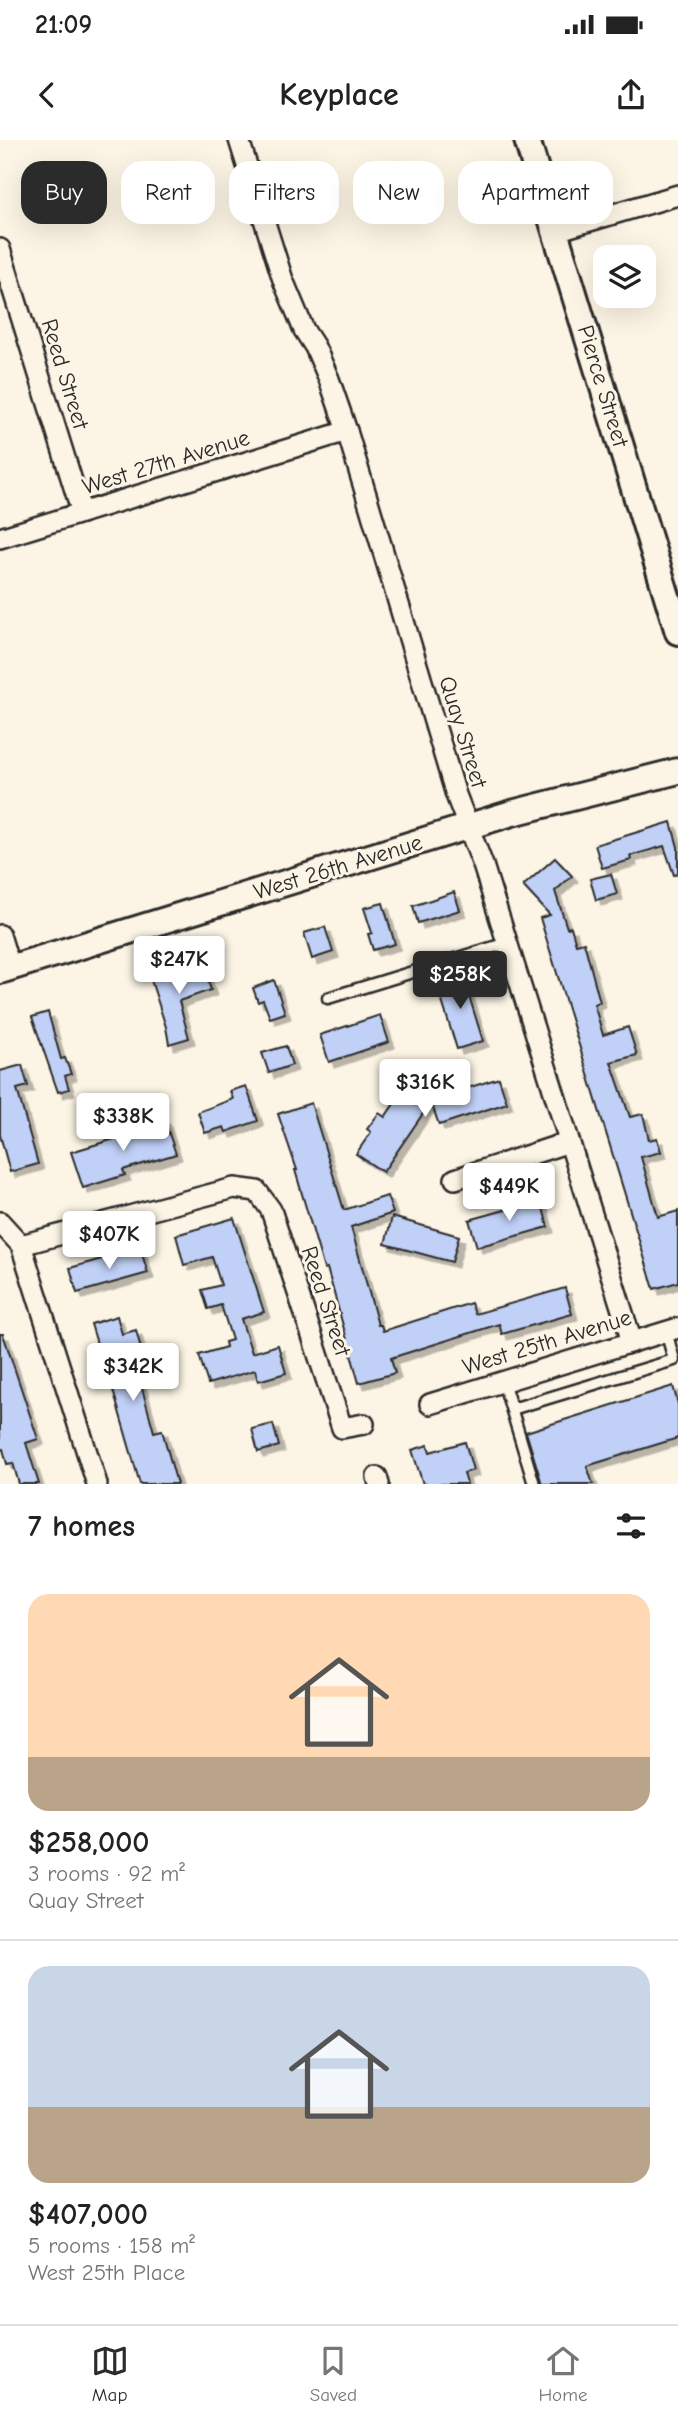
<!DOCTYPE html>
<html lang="en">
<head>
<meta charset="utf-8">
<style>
  body { margin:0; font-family:"Comic Neue",sans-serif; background:#f2f2f2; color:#222; height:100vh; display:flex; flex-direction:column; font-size:26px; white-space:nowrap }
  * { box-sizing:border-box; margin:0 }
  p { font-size:23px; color:#767676 }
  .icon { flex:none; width:38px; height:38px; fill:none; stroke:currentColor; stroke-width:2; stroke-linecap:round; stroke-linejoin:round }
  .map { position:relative; height:1344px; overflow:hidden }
  .sheet { display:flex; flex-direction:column; background:#fff; flex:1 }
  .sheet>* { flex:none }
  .guide { position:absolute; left:21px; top:21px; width:637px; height:63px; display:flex; gap:14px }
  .controls { position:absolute; left:593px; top:105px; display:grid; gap:14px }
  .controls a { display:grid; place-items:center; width:63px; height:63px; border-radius:14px; background:#fff; box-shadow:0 7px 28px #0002; font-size:35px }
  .price { position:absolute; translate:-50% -60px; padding:0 16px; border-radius:7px; background:#fff; color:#222; font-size:23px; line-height:46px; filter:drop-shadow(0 2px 4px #0008) }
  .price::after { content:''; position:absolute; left:50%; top:42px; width:21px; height:16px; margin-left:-10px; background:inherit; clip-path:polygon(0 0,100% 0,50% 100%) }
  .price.active { background:#2b2b2b; color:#fff }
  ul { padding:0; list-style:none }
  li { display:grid; align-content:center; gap:14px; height:371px; padding:0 28px }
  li+li { border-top:2px solid #e0e0e0 }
  li span { display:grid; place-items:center; height:217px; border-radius:21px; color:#555 }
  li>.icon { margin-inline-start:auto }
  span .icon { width:126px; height:126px; fill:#fffc; stroke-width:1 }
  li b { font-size:30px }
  h2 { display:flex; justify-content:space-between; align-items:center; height:84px; padding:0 28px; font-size:30px }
  .tag { padding:0 24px; border-radius:21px; background:#fff; box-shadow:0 7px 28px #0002; font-size:24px; line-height:63px }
  .tag.active { background:#2b2b2b; color:#fff }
  .status { display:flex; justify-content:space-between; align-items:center; height:49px; padding:0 35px; background:#fff; direction:ltr }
  .status svg { height:19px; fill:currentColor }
  header { display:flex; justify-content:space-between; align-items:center; height:91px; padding:0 28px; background:#fff; font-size:32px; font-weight:800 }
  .tab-bar { display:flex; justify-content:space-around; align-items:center; height:98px; border-top:2px solid #e0e0e0; background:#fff; font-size:19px; color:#767676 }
  .tab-bar a { display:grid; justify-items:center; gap:4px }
  .tab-bar .active { color:#2b2b2b }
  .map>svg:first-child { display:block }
  .building { fill:#c0d0f6; stroke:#2b2b2b; stroke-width:2; filter:url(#shadow) }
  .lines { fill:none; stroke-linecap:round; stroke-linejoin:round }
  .service-casing { stroke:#2b2b2b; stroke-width:15 }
  .minor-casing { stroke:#2b2b2b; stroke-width:24 }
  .tertiary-casing { stroke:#2b2b2b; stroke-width:30 }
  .service { stroke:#fcf5e5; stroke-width:10 }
  .minor { stroke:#fcf5e5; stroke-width:19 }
  .tertiary { stroke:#fcf5e5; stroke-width:24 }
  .labels { text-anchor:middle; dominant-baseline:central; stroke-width:6; stroke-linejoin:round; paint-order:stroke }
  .street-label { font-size:23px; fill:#2b2b2b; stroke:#fcf5e5 }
</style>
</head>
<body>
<div class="status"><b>21:09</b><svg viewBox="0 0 49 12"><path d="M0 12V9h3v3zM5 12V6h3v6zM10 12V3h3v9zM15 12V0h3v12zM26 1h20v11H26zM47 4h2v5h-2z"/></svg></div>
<header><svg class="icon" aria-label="back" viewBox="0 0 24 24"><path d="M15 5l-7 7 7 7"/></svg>Keyplace<svg class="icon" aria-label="share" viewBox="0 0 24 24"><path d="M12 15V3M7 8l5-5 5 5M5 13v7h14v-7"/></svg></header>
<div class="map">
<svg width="678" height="1344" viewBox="0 0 678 1344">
  <defs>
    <filter id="shadow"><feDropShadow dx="5.5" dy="5.5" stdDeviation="0" flood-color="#0004"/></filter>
  </defs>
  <rect width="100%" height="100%" fill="#fcf5e5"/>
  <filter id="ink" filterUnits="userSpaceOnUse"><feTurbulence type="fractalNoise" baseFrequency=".0143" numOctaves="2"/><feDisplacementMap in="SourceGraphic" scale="14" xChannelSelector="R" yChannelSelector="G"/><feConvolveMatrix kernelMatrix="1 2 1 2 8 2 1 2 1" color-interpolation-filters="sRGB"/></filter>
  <g filter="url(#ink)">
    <!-- building -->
    <g class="building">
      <polygon points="671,682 678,707 678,734 674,735 664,706 630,716 631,720 602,728 595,705"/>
      <polygon points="555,718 572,736 555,751 567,788 571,787 576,804 584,802 600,862 594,864 603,895 628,887 637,915 611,922 630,977 643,974 649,1000 657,998 661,1012 641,1017 658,1077 678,1071 678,1142 654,1149 540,778 550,775 523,746"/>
      <polygon points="611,734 617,754 596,760 590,739"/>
      <polygon points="454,752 460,770 418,783 413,766"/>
      <polygon points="383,763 395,804 373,810 368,794 372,793 364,768"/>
      <polygon points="325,787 333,812 312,819 304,793"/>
      <polygon points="201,820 211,850 179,861 189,898 169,904 166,887 150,837"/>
      <polygon points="462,833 483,901 457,909 436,842"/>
      <polygon points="274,840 285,873 270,878 263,860 258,862 253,848"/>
      <polygon points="48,872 61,919 65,918 71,934 65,936 69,949 58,952 32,877"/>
      <polygon points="380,875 389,902 329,922 320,895"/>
      <polygon points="286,906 292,925 269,933 262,913"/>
      <polygon points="22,925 28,946 17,949 38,1024 10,1032 0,995 0,931"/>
      <polygon points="499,938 507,963 439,985 431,962 383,1032 356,1014 371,992 367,989 379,973 385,977 400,955 414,965"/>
      <polygon points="246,946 258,981 226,992 224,987 205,993 198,972 233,959 230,951"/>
      <polygon points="311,963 344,1070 387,1056 393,1073 351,1087 378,1185 381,1185 383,1191 471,1163 475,1174 565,1148 572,1174 502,1194 499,1184 391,1218 395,1233 359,1243 327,1128 324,1129 295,1030 297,1030 278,974"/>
      <polygon points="164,979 176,1014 123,1030 125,1035 83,1048 71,1012 124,996 123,992"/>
      <polygon points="541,1060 548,1087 477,1107 469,1080"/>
      <polygon points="392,1077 459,1096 452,1122 385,1104"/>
      <polygon points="234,1078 264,1172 241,1179 252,1213 278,1205 286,1233 258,1241 255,1230 208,1244 199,1215 226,1207 225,1202 232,1200 221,1165 208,1169 202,1150 221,1145 212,1117 184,1125 176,1095"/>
      <polygon points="140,1108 148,1133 77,1153 70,1128"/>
      <polygon points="117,1176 122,1194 136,1190 143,1216 134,1219 154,1292 162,1290 177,1344 140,1344 104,1219 102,1220 91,1184"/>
      <polygon points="0,1194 3,1194 38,1299 26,1303 39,1344 19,1344 13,1323 7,1324 3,1309 0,1310"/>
      <polygon points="673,1246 678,1264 678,1298 587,1326 593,1344 542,1344 526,1292"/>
      <polygon points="273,1284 279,1306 258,1312 252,1289"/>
      <polygon points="465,1302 473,1330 464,1333 467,1344 423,1344 412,1310 428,1305 430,1312"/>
    </g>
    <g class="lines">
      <defs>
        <g id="service">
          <polyline points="328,858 507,803"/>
          <polyline points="503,1241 534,1344"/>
          <polyline points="512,1269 674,1220 666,1191"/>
        </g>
        <g id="minor">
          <polyline points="239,0 283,140 304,190 315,207 329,239 347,291 456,655 483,725 632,1202"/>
          <polyline points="556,91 678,55"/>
          <polyline points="0,109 82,373"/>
          <polyline points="0,398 347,291"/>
          <polyline points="0,795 10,828"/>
          <polyline points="455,1039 569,1002"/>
          <polyline points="0,1082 21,1105 97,1344"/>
          <polyline points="21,1105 234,1048 257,1051 271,1070 342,1288 364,1284"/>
          <polyline points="430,1264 678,1188"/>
          <polyline points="377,1337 379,1344"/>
        </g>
        <g id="tertiary">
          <polyline points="527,0 678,492"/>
          <polyline points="0,831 512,673 678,631"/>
        </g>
      </defs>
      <!-- service casing -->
      <use href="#service" class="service-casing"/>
      <!-- minor casing -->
      <use href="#minor" class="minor-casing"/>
      <!-- tertiary casing -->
      <use href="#tertiary" class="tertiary-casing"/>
      <!-- service -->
      <use href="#service" class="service"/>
      <!-- minor -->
      <use href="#minor" class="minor"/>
      <!-- tertiary -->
      <use href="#tertiary" class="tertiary"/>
    </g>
  </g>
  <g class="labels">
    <!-- street labels -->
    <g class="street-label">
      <text transform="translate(65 234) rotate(73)">Reed Street</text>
      <text transform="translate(603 246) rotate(73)">Pierce Street</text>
      <text transform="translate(166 322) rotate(-17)">West 27th Avenue</text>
      <text transform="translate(463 592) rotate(73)">Quay Street</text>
      <text transform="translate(338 727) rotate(-17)">West 26th Avenue</text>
      <text transform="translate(326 1161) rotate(72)">Reed Street</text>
      <text transform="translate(547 1202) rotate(-17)">West 25th Avenue</text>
    </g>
  </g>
</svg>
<div class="controls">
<a><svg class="icon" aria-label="layers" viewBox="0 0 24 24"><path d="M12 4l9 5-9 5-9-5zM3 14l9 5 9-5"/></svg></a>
</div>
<b class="price" style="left:179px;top:856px">$247K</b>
<b class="price active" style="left:460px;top:871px">$258K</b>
<b class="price" style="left:425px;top:979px">$316K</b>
<b class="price" style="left:123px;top:1013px">$338K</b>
<b class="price" style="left:509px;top:1083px">$449K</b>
<b class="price" style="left:109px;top:1131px">$407K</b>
<b class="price" style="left:133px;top:1263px">$342K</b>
<div class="guide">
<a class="tag active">Buy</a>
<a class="tag">Rent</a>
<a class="tag">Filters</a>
<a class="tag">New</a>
<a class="tag">Apartment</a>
</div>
</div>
<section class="sheet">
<h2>7 homes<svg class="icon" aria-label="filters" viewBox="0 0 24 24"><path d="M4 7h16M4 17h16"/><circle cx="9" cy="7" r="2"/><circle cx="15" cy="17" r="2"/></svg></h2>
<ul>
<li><span style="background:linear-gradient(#ffd9b3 75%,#b9a48a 0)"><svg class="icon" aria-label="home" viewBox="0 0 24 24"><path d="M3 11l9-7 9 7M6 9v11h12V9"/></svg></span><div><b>$258,000</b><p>3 rooms · 92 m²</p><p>Quay Street</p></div></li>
<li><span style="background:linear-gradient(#c9d6e8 65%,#b9a48a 0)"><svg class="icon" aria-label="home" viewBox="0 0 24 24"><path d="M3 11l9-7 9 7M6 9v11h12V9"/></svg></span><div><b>$407,000</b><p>5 rooms · 158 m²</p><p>West 25th Place</p></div></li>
</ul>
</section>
<nav class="tab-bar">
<a class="active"><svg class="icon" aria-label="map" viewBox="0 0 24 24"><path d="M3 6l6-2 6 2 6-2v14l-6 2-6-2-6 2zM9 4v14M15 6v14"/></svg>Map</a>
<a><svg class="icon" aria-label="saved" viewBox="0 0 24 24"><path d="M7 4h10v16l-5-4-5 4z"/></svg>Saved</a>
<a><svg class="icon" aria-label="home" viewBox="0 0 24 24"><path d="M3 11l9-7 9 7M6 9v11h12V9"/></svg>Home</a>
</nav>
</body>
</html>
